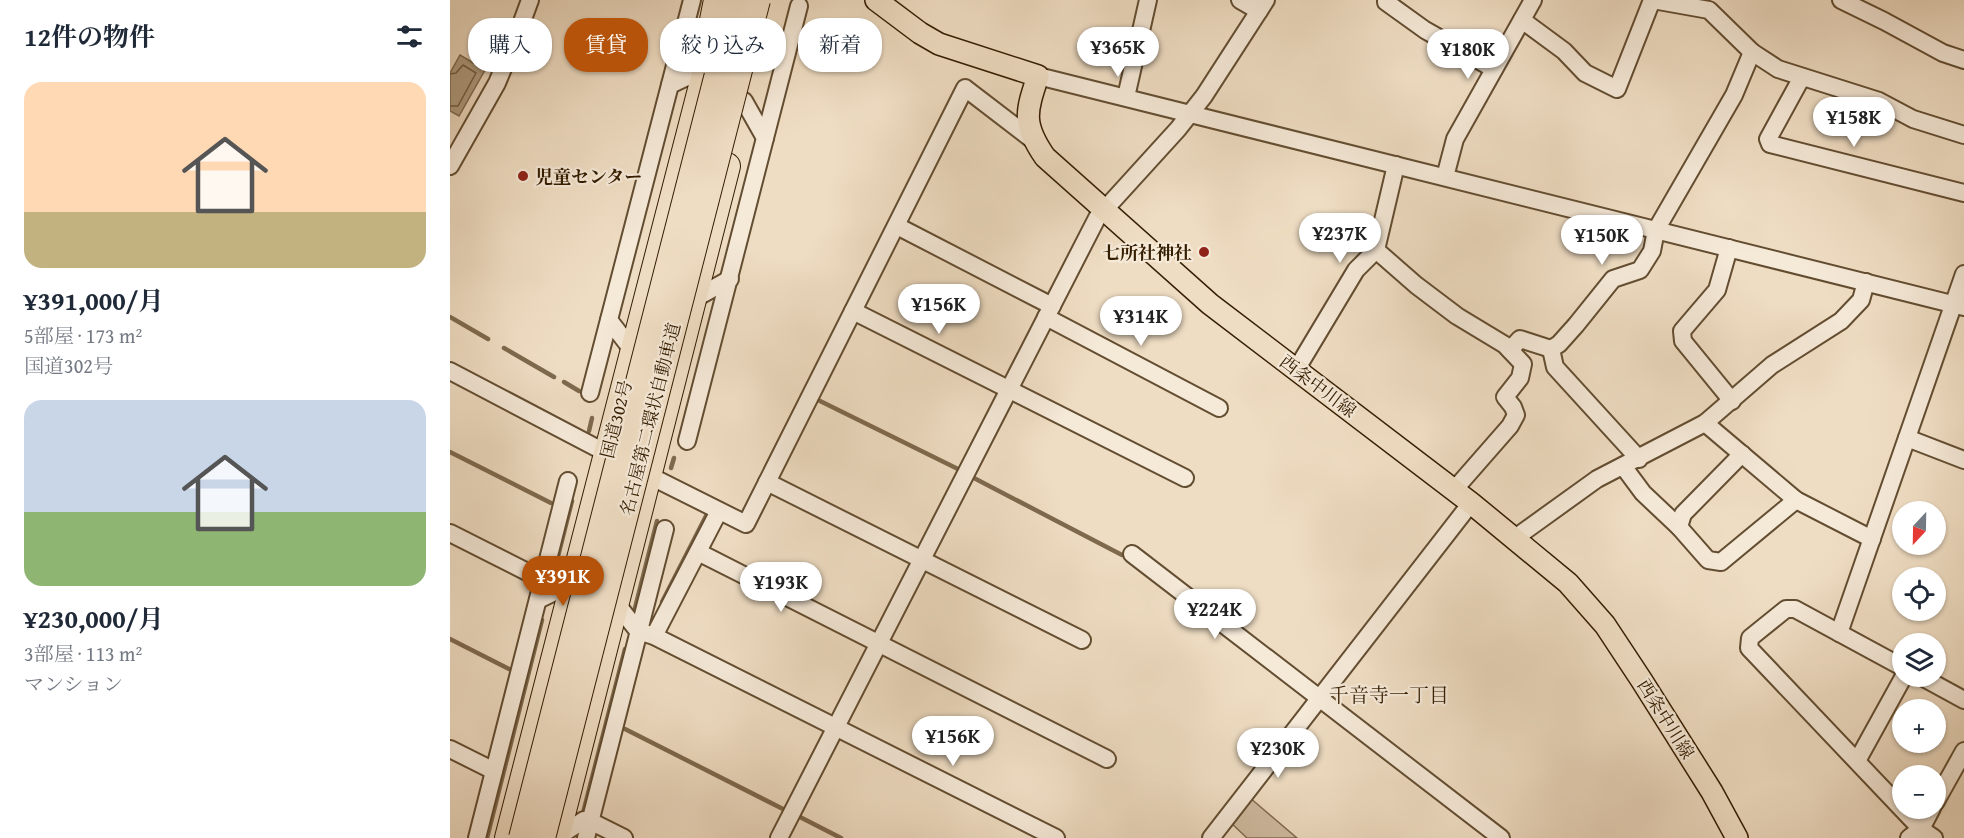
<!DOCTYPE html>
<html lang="ja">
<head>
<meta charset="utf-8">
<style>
  body { margin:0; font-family:"Gentium Book Plus","Noto Serif JP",serif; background:#f6f6f7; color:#1f2937; height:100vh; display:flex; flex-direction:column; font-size:22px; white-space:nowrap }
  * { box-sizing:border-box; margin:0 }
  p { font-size:20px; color:#747a83 }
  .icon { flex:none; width:33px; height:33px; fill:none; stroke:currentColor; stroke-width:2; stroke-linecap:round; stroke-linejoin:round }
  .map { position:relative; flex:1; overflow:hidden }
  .side { display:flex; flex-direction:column; background:#fff; width:450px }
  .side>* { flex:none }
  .hud { position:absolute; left:18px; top:18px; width:570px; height:54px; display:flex; gap:12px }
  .needle { width:39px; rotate:202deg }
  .controls { position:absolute; left:1442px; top:501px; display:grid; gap:12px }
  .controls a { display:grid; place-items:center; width:54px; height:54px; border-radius:50%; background:#fff; box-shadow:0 2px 4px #0004; font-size:30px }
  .price { position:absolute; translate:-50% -51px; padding:0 14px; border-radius:21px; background:#fff; color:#222; font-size:20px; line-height:39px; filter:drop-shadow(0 2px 3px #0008) }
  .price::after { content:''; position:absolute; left:50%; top:36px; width:18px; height:14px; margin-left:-9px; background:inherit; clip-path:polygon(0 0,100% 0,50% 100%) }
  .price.current { background:#b45309; color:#fff }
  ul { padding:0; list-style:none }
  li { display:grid; align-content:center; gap:12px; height:318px; padding:0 24px }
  li span { display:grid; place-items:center; height:186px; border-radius:18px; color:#555 }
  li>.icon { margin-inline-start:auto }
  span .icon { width:108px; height:108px; fill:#fffc; stroke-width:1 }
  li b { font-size:26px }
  h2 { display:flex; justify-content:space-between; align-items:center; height:72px; padding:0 24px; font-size:26px }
  .tag { padding:0 21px; border-radius:24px; background:#fff; box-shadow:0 2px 4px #0004; font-size:21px; line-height:54px }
  .tag.current { background:#b45309; color:#fff }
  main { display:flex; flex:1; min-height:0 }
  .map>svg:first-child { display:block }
  .green { fill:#cfbca2; stroke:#826c51; stroke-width:1.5 }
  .water { fill:#af9c81; stroke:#7e694d; stroke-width:1.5 }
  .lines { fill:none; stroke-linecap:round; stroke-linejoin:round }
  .shore { stroke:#725c40; stroke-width:1.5 }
  .stream { stroke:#7e694d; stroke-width:4.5 }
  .minor-casing { stroke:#634d31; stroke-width:20 }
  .major-casing { stroke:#341d00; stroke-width:24 }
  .highway-casing { stroke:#341d00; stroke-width:28 }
  .minor { stroke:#f5e9d8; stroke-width:16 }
  .major { stroke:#efddc3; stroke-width:21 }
  .highway { stroke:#efddc3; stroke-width:26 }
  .highway-bridge-casing { stroke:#341d00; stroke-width:28; stroke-linecap:butt }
  .highway-bridge { stroke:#efddc3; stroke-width:26 }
  .poi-dot { fill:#8f2418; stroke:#f5e9d8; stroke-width:2 }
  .labels { text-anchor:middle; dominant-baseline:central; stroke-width:4.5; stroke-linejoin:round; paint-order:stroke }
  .poi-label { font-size:18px; font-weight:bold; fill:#341d00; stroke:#f5e9d8; text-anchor:start }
  .street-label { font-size:18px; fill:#341d00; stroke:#f5e9d8 }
  .neighbourhood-label { font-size:20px; fill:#341d00; stroke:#f5e9d8 }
</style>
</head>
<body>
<main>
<section class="side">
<h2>12件の物件<svg class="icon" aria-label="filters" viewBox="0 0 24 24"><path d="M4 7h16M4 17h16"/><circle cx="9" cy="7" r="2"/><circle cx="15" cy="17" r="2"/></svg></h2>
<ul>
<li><span style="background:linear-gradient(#ffd9b3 70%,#c2b280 0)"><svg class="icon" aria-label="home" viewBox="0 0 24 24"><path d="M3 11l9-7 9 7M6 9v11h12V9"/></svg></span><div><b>¥391,000/月</b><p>5部屋 · 173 m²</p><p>国道302号</p></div></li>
<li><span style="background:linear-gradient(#c9d6e8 60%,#8fb573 0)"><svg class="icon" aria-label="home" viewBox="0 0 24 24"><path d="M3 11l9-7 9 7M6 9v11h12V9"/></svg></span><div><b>¥230,000/月</b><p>3部屋 · 113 m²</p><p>マンション</p></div></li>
</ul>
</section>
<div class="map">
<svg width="1514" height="838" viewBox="0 0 1514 838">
  <rect width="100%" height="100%" fill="#efddc3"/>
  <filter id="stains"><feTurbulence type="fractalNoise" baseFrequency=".00333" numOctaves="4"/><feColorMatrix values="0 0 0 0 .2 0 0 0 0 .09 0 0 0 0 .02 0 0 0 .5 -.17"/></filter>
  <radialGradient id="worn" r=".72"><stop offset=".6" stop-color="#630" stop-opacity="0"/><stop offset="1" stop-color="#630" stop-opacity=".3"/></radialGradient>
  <!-- green -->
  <polygon class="green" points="799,797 847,838 797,838 780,822"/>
  <!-- water -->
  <polygon class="water" points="10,55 35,70 9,116 0,111 0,73"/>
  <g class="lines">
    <!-- shore -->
    <polyline class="shore" points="0,74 6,73 13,65 26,73 8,106 0,106"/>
    <!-- stream -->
    <g class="stream">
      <polyline points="0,317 38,339"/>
      <polyline points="54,348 104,377"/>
      <polyline points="114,382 129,391"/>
      <polyline points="368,400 510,470"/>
      <polyline points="139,431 142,418"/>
      <polyline points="0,452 101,503"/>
      <polyline points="221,468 224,458"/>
      <polyline points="522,477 672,555"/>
      <polyline points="104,572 122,501"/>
      <polyline points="212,602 257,514"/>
      <polyline points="184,612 207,521"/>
      <polyline points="0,639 59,669"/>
      <polyline points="175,729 333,809"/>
      <polyline points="133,813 175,649"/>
      <polyline points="348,816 391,838"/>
      <polyline points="37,838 92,620"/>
    </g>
    <defs>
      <g id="minor">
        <polyline points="790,0 809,11"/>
        <polyline points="936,0 936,2 975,30 1044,69"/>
        <polyline points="1203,0 1259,10 1302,52 1328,69 1429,101 1463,119 1514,135"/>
        <polyline points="1391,0 1434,21 1493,53 1514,60"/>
        <polyline points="1072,20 1114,51 1135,73 1167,89 1202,0"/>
        <polyline points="588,76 1514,307"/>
        <polyline points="1352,77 1318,139 1320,144 1514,193"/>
        <polyline points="220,85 256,68"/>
        <polyline points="676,97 698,0"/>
        <polyline points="294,101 315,138"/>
        <polyline points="0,166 47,83 69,30 80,0"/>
        <polyline points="995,177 1005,139 1083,0"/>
        <polyline points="447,226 602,306"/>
        <polyline points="1279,248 1267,290 1232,331 1233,341 1282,401"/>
        <polyline points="926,250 966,285 1007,316 1055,345 1073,364 1070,378 1055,397 1063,407 1066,415 1060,426 1004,490"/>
        <polyline points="244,299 280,279"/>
        <polyline points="403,311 735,478"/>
        <polyline points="596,317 769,408"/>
        <polyline points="159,320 183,351"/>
        <polyline points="1060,350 1070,339 1101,349"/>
        <polyline points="846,370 906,270 926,250 946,165"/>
        <polyline points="0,371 164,457"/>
        <polyline points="140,393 242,0"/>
        <polyline points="1255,423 1346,500 1422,539"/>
        <polyline points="1457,438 1514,460"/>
        <polyline points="237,441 349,6"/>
        <polyline points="1292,454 1233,514 1229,527 1258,560 1271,562 1346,500"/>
        <polyline points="1189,459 1105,367 1101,349 1109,344 1126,325 1163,279 1190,270 1202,251 1206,230 1284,95 1302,52"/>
        <polyline points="1173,466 1193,493 1229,527"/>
        <polyline points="192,472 296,524 515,88 584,141"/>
        <polyline points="317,482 632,640"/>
        <polyline points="0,533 93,580"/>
        <polyline points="1065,538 1147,479 1255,423 1322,365 1391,321 1411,300 1416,282"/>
        <polyline points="248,552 657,759"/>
        <polyline points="682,554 1051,838"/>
        <polyline points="88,600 123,583"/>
        <polyline points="166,603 188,631 204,636 606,838"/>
        <polyline points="1389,633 1514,274"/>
        <polyline points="204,636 269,511"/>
        <polyline points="1452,667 1345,609 1336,609 1300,638 1299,648 1471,829 1484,838"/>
        <polyline points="1470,676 1514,700"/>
        <polyline points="0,749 44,771"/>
        <polyline points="1407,761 1454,676"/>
        <polyline points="1485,803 1514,751"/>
        <polyline points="27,838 118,481"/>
        <polyline points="106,838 134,820 140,821 174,838"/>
        <polyline points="136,838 215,529"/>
        <polyline points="329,838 647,218 728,129 754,96 816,0"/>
        <polyline points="761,838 1021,503"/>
        <polyline points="1459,838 1471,829 1482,808"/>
      </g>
      <path id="major" d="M426,0L470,33L489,44L588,76C576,112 572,124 595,157L760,304L1021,503L1118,583L1155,625L1192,681L1262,792L1287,838"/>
      <g id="highway">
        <polyline points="58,838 264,39"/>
        <polyline points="106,838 277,166"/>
      </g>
    </defs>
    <!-- minor casing -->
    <use href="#minor" class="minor-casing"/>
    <!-- major casing -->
    <use href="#major" class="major-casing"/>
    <!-- highway casing -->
    <use href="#highway" class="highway-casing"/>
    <!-- minor -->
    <use href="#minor" class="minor"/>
    <!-- major -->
    <use href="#major" class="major"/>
    <!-- highway -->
    <use href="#highway" class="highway"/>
    <defs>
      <g id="highway-bridge">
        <polyline points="255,60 267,0"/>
        <polyline points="72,838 287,0"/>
        <polyline points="92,838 307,0"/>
      </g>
    </defs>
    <!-- highway-bridge casing -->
    <use href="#highway-bridge" class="highway-bridge-casing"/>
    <!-- highway-bridge -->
    <use href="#highway-bridge" class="highway-bridge"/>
  </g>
  <!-- markers -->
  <g class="poi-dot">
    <circle cx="73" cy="176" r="6"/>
    <circle cx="754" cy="252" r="6"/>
  </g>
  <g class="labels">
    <!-- poi labels -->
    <g class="poi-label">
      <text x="85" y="176">児童センター</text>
      <text x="742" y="252" text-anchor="end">七所社神社</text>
    </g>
    <!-- street labels -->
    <g class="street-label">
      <text transform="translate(868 386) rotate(37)">西条中川線</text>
      <text transform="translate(166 419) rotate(-76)">国道302号</text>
      <text transform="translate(200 419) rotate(-76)">名古屋第二環状自動車道</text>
      <text transform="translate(1216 719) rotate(58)">西条中川線</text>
    </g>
    <!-- neighbourhood labels -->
    <g class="neighbourhood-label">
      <text x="939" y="694">千音寺一丁目</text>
    </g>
  </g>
  <rect width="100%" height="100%" filter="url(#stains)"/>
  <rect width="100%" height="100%" fill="url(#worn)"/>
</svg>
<div class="controls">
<a><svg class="needle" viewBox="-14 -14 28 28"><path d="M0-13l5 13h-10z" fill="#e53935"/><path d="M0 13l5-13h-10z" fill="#747a83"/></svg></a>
<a><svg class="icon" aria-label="locate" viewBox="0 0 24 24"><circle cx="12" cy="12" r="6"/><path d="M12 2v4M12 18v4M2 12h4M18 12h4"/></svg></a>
<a><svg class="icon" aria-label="layers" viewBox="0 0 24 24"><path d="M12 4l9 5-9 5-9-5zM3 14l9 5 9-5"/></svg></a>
<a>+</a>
<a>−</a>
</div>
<b class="price" style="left:668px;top:78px">¥365K</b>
<b class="price" style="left:1018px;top:80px">¥180K</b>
<b class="price" style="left:1404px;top:148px">¥158K</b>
<b class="price" style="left:890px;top:264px">¥237K</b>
<b class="price" style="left:1152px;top:266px">¥150K</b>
<b class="price" style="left:489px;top:335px">¥156K</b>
<b class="price" style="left:691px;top:347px">¥314K</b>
<b class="price current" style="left:113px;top:607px">¥391K</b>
<b class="price" style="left:331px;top:613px">¥193K</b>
<b class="price" style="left:765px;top:640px">¥224K</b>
<b class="price" style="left:503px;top:767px">¥156K</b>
<b class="price" style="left:828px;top:779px">¥230K</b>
<div class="hud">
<a class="tag">購入</a>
<a class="tag current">賃貸</a>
<a class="tag">絞り込み</a>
<a class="tag">新着</a>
</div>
</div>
</main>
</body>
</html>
